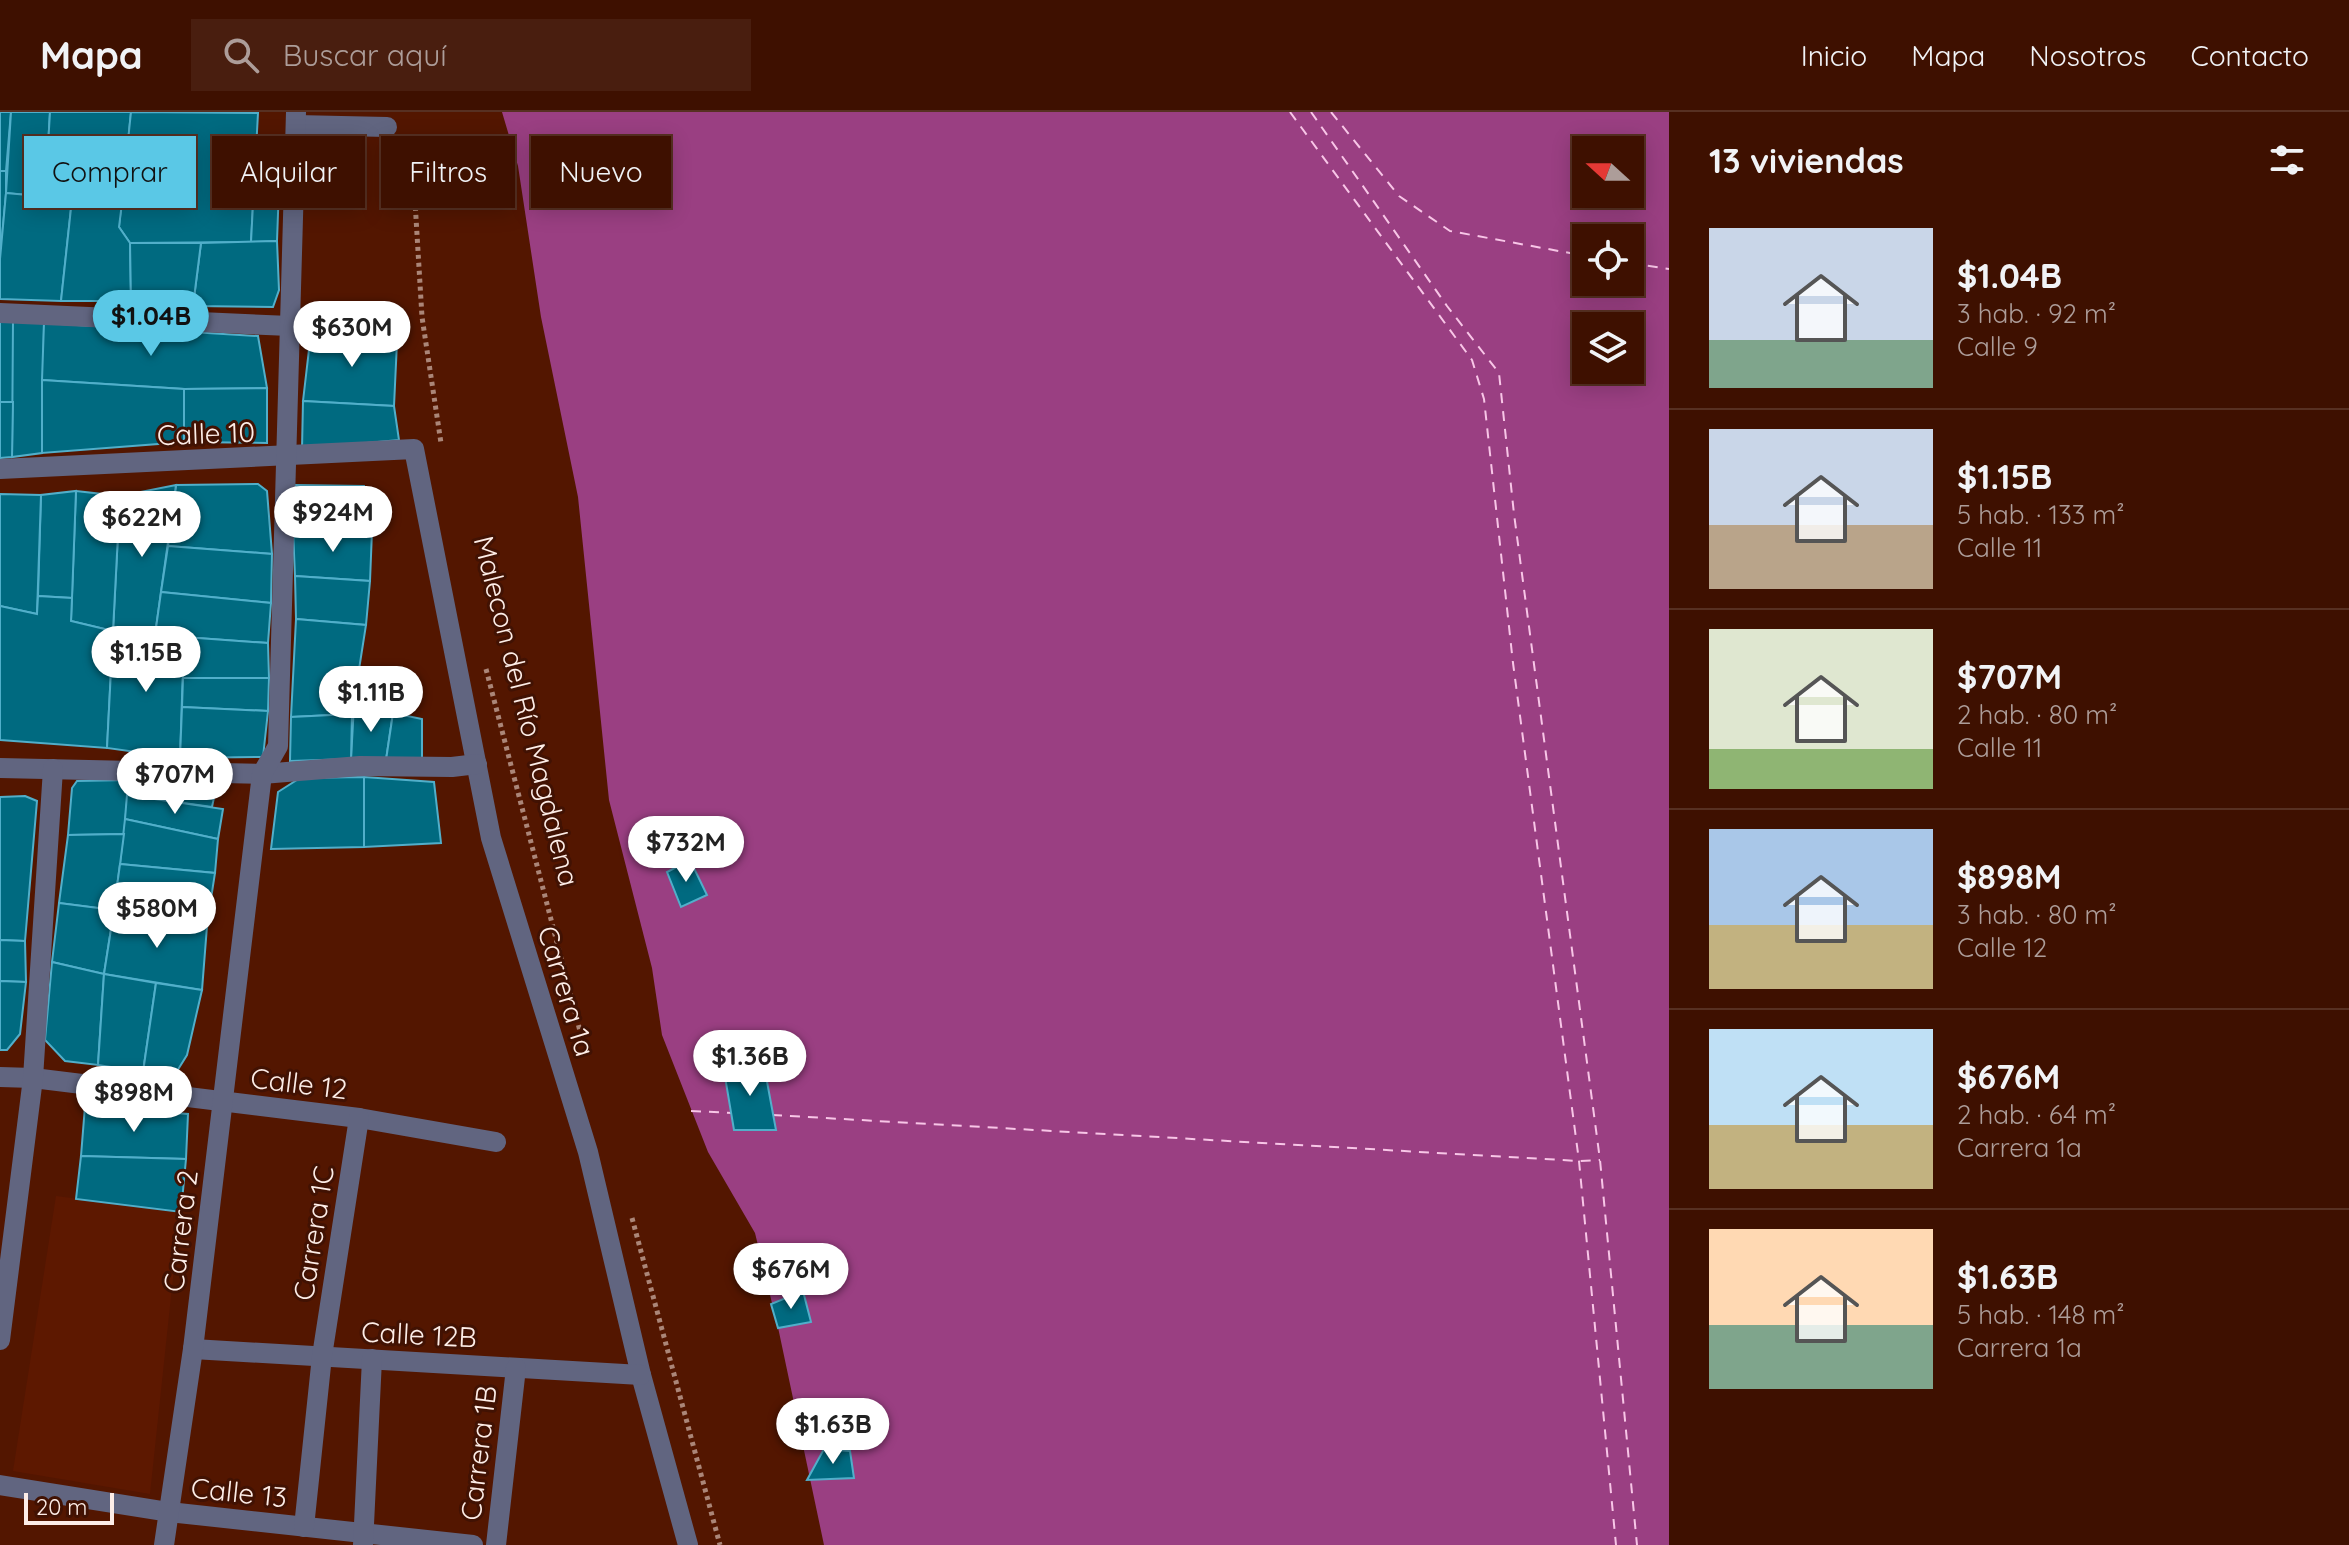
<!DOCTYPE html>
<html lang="es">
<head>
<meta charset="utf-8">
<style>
  body { margin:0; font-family:Quicksand,sans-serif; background:#491e0f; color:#f1f3f6; height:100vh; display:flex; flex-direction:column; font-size:30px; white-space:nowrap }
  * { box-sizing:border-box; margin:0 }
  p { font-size:26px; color:#ad9d99 }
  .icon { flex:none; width:44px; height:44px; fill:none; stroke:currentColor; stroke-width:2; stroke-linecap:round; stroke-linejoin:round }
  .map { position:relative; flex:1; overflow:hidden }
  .panel { display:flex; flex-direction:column; background:#3e1000; width:680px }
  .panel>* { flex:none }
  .guide { position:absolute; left:24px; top:24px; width:760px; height:72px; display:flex; gap:16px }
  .needle { width:52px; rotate:291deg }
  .tools { position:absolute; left:1572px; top:24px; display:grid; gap:16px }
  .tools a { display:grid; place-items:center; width:72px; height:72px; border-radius:0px; background:#3e1000; box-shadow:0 4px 20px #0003,0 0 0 2px #573022; font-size:40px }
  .scale { position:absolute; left:24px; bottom:20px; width:90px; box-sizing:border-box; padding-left:8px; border:4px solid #fdede7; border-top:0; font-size:22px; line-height:28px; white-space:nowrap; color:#fdede7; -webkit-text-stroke:6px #411203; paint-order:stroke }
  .price { position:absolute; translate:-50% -68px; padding:0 18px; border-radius:28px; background:#fff; color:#222; font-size:26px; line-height:52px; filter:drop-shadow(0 2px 4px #0008) }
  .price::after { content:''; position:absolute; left:50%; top:48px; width:24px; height:18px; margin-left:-12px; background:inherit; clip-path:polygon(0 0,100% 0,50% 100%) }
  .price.selected { background:#5ac8e6; color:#111 }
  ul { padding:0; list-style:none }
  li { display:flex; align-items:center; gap:24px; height:200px; padding:0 40px }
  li+li { border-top:2px solid #573022 }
  li span { display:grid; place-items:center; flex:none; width:224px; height:160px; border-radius:0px; color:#555 }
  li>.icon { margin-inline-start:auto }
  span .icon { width:96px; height:96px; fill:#fffc; stroke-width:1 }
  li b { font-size:34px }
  h2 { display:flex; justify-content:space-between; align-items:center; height:96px; padding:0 40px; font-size:34px }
  .pill { padding:0 28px; border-radius:0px; background:#3e1000; box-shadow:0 4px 20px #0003,0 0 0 2px #573022; font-size:28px; line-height:72px }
  .pill.selected { background:#5ac8e6; color:#111 }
  header { display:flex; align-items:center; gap:48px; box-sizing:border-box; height:112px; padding:0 40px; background:#3e1000; border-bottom:2px solid #573022 }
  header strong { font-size:38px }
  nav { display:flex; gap:44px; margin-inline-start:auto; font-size:28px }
  .search { width:560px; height:72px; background:#491e0f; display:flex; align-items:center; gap:20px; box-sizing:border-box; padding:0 28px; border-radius:0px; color:#ad9d99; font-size:30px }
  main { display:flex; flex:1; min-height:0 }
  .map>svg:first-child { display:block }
  .built { fill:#5d1800 }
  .water { fill:#9a3f82; fill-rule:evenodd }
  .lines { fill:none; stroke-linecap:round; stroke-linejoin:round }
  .ferry { stroke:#f8c6e7; stroke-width:2; stroke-dasharray:10 8; stroke-linecap:butt }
  .building { fill:#006a80; stroke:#51afca; stroke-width:2 }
  .path { stroke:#ab8678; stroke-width:5; stroke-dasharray:4 4; stroke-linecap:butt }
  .minor { stroke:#616580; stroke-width:20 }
  .labels { text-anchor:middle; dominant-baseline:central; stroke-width:6; stroke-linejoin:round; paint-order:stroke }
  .street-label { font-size:28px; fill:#fdede7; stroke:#411203 }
</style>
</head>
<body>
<header>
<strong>Mapa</strong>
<div class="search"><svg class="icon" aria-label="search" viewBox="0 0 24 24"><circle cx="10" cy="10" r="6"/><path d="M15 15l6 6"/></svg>Buscar aquí</div>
<nav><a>Inicio</a><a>Mapa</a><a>Nosotros</a><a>Contacto</a></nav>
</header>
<main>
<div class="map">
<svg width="1669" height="1433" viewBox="0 0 1669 1433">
  <rect width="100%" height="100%" fill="#531600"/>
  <!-- built -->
  <polygon class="built" points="56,1084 180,1100 150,1382 13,1359"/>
  <!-- water -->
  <path class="water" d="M502,0H1669V1433H824L779,1220L755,1121L708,1040L662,923L652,856L609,688L578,385L541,205L518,54ZM1586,38H1630V82H1586ZM1586,126H1630V170H1586ZM1586,214H1630V258H1586Z"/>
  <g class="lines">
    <!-- ferry -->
    <g class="ferry">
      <polyline points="1290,0 1472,248 1484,287 1513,551 1579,1049 1616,1433"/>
      <polyline points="1311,0 1447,194 1499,261 1514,402 1600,1048 1637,1433"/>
      <polyline points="1331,0 1399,84 1450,119 1586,144"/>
      <polyline points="1630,151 1669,157"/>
      <polyline points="691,999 733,1001"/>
      <polyline points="772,1003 1579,1049 1600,1048"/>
    </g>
  </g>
  <!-- building -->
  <g class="building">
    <polygon points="0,0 11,0 6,59 0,59"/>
    <polygon points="11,0 50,0 45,85 6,81"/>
    <polygon points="50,0 131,0 122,91 45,85"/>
    <polygon points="131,0 258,1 251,130 130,131 119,115"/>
    <polygon points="0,59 6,59 6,81 0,147"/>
    <polygon points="254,73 279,74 277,129 251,130"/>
    <polygon points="6,81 72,87 61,189 0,187 0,147"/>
    <polygon points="72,87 122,91 119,115 130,131 131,189 61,189"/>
    <polygon points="277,129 279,178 273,195 193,194 201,131"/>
    <polygon points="130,131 201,131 193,194 131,189"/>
    <rect x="0" y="209" width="13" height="81"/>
    <polygon points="13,209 44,211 42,341 12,345"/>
    <polygon points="44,211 258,224 267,276 184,277 42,268"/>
    <polygon points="317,221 391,221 397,230 394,294 303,289 310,229"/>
    <polygon points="42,268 184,277 184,330 42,341"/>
    <polygon points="267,276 267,331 184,330 184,277"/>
    <polygon points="303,289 394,294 399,328 302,337"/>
    <polygon points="0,290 13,290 12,345 0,346"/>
    <polygon points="258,372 267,379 272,442 168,434 176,373"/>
    <polygon points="176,373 155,523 113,519 120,384"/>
    <polygon points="295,373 364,374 372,419 293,418"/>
    <polygon points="76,379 120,384 113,519 71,509"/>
    <polygon points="76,379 72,486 38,484 41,383"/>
    <polygon points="0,382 41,383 37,502 0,494"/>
    <polygon points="293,418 372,419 370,469 295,464"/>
    <polygon points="168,434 272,442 271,491 161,480"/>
    <polygon points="295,464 370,469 366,513 296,507"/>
    <polygon points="161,480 271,491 268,531 155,523"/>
    <polygon points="38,484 72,486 71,509 113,519 107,636 0,628 0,494 37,502"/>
    <polygon points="296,507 366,513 352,602 291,605"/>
    <polygon points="113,519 184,526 180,646 107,636"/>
    <polygon points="184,525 268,531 269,566 183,566"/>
    <polygon points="183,566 269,566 268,599 182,595"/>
    <polygon points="354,593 393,601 386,648 351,647"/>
    <polygon points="182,595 268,599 263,645 180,646"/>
    <polygon points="393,601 422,607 422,646 386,648"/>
    <polygon points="352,602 351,647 290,649 291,605"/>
    <polygon points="364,665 364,735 271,737 278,680 300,666"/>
    <polygon points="364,665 434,670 441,731 364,735"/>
    <polygon points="218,667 212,695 127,683 129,668"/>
    <polygon points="129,668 124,722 68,723 72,676 77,669"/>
    <polygon points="127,683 223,697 218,727 125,707"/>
    <polygon points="25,684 37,689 25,829 0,828 0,685"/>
    <polygon points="125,707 218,727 215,761 120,752"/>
    <polygon points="124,722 114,798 59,791 68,723"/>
    <polygon points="690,748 707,783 681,795 667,760"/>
    <polygon points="120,752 215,761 210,793 117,774"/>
    <polygon points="117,774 210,793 207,814 114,798"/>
    <polygon points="59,791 114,798 104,862 52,850"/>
    <polygon points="114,798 207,814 202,878 104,862"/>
    <polygon points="0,828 25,829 26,870 0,869"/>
    <polygon points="52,850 104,862 98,953 65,949 45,928"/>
    <polygon points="104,862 156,871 143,960 98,953"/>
    <polygon points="0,869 26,870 20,922 7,938 0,938"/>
    <polygon points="156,871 202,878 187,943 174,964 143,960"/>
    <polygon points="763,948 776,1018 734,1018 724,959"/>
    <polygon points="85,994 188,1002 186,1047 81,1044"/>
    <polygon points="81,1044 186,1047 181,1100 76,1087"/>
    <polygon points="803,1179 811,1210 778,1216 771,1192"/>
    <polygon points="824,1337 850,1339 854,1366 807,1368"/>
  </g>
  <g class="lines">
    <!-- path -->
    <g class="path">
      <polyline points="411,23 422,205 441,331"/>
      <polyline points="486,557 581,923"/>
      <polyline points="632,1106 720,1433"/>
    </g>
    <!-- minor -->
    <g class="minor">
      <polyline points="296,13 387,15"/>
      <polyline points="0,201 290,214"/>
      <polyline points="0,357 414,337 491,726 588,1040 641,1263 688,1433"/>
      <polyline points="0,656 262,662 360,654 452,655 477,652"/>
      <polyline points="0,965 33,966 359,1006 496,1030"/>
      <polyline points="0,1228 33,966 53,657"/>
      <polyline points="193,1237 641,1263"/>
      <polyline points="0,1373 169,1400 473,1433"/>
      <polyline points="304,1415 322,1244 359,1006"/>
      <polyline points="164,1433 193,1237 262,662 278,634 296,0"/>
      <polyline points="363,1433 372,1247"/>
      <polyline points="496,1433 516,1256"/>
    </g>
  </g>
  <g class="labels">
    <!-- street labels -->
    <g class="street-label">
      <text transform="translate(206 321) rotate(-2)">Calle 10</text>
      <text transform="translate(527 599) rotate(76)">Malecon del Río Magdalena</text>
      <text transform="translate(567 879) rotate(73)">Carrera 1a</text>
      <text transform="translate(299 971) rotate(7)">Calle 12</text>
      <text transform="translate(180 1119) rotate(-83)">Carrera 2</text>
      <text transform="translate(313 1121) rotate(-81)">Carrera 1C</text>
      <text transform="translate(419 1222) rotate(3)">Calle 12B</text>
      <text transform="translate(478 1341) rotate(-83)">Carrera 1B</text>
      <text transform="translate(239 1380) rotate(6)">Calle 13</text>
    </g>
  </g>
</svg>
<div class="tools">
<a><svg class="needle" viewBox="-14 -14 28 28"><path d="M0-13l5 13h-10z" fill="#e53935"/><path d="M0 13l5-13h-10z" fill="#ad9d99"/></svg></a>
<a><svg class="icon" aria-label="locate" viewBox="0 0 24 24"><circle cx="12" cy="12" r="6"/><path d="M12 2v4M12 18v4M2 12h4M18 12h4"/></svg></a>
<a><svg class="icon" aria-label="layers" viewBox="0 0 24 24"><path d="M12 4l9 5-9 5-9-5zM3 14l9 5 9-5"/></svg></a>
</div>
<div class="scale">20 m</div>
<b class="price selected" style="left:151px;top:246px">$1.04B</b>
<b class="price" style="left:352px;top:257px">$630M</b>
<b class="price" style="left:333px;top:442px">$924M</b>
<b class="price" style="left:142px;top:447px">$622M</b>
<b class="price" style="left:146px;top:582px">$1.15B</b>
<b class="price" style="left:371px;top:622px">$1.11B</b>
<b class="price" style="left:175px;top:704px">$707M</b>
<b class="price" style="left:686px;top:772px">$732M</b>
<b class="price" style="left:157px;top:838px">$580M</b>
<b class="price" style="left:750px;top:986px">$1.36B</b>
<b class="price" style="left:134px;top:1022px">$898M</b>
<b class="price" style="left:791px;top:1199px">$676M</b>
<b class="price" style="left:833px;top:1354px">$1.63B</b>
<div class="guide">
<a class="pill selected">Comprar</a>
<a class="pill">Alquilar</a>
<a class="pill">Filtros</a>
<a class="pill">Nuevo</a>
</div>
</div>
<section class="panel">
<h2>13 viviendas<svg class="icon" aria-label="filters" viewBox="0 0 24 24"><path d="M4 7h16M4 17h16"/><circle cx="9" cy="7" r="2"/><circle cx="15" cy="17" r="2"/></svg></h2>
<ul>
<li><span style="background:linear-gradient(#c9d6e8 70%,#7fa58c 0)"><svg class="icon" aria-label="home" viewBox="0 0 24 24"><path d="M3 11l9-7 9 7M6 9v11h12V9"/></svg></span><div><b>$1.04B</b><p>3 hab. · 92 m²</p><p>Calle 9</p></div></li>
<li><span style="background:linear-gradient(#c9d6e8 60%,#b9a48a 0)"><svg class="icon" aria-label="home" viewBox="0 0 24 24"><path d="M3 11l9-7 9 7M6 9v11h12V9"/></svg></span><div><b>$1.15B</b><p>5 hab. · 133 m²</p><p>Calle 11</p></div></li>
<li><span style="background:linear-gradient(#dfe7d0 75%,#8fb573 0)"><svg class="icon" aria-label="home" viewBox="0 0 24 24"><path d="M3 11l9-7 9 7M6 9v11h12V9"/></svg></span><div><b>$707M</b><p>2 hab. · 80 m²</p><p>Calle 11</p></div></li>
<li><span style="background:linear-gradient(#a9c7e8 60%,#c2b280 0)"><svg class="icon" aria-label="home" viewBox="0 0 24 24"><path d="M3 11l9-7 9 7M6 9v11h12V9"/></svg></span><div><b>$898M</b><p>3 hab. · 80 m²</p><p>Calle 12</p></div></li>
<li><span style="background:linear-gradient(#bfe0f5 60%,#c2b280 0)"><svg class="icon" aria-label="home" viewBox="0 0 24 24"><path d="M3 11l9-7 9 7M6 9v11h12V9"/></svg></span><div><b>$676M</b><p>2 hab. · 64 m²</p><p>Carrera 1a</p></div></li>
<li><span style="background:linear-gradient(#ffd9b3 60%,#7fa58c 0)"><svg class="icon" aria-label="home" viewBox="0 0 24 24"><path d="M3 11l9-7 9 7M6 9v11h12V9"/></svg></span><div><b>$1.63B</b><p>5 hab. · 148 m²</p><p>Carrera 1a</p></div></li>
</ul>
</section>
</main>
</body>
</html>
